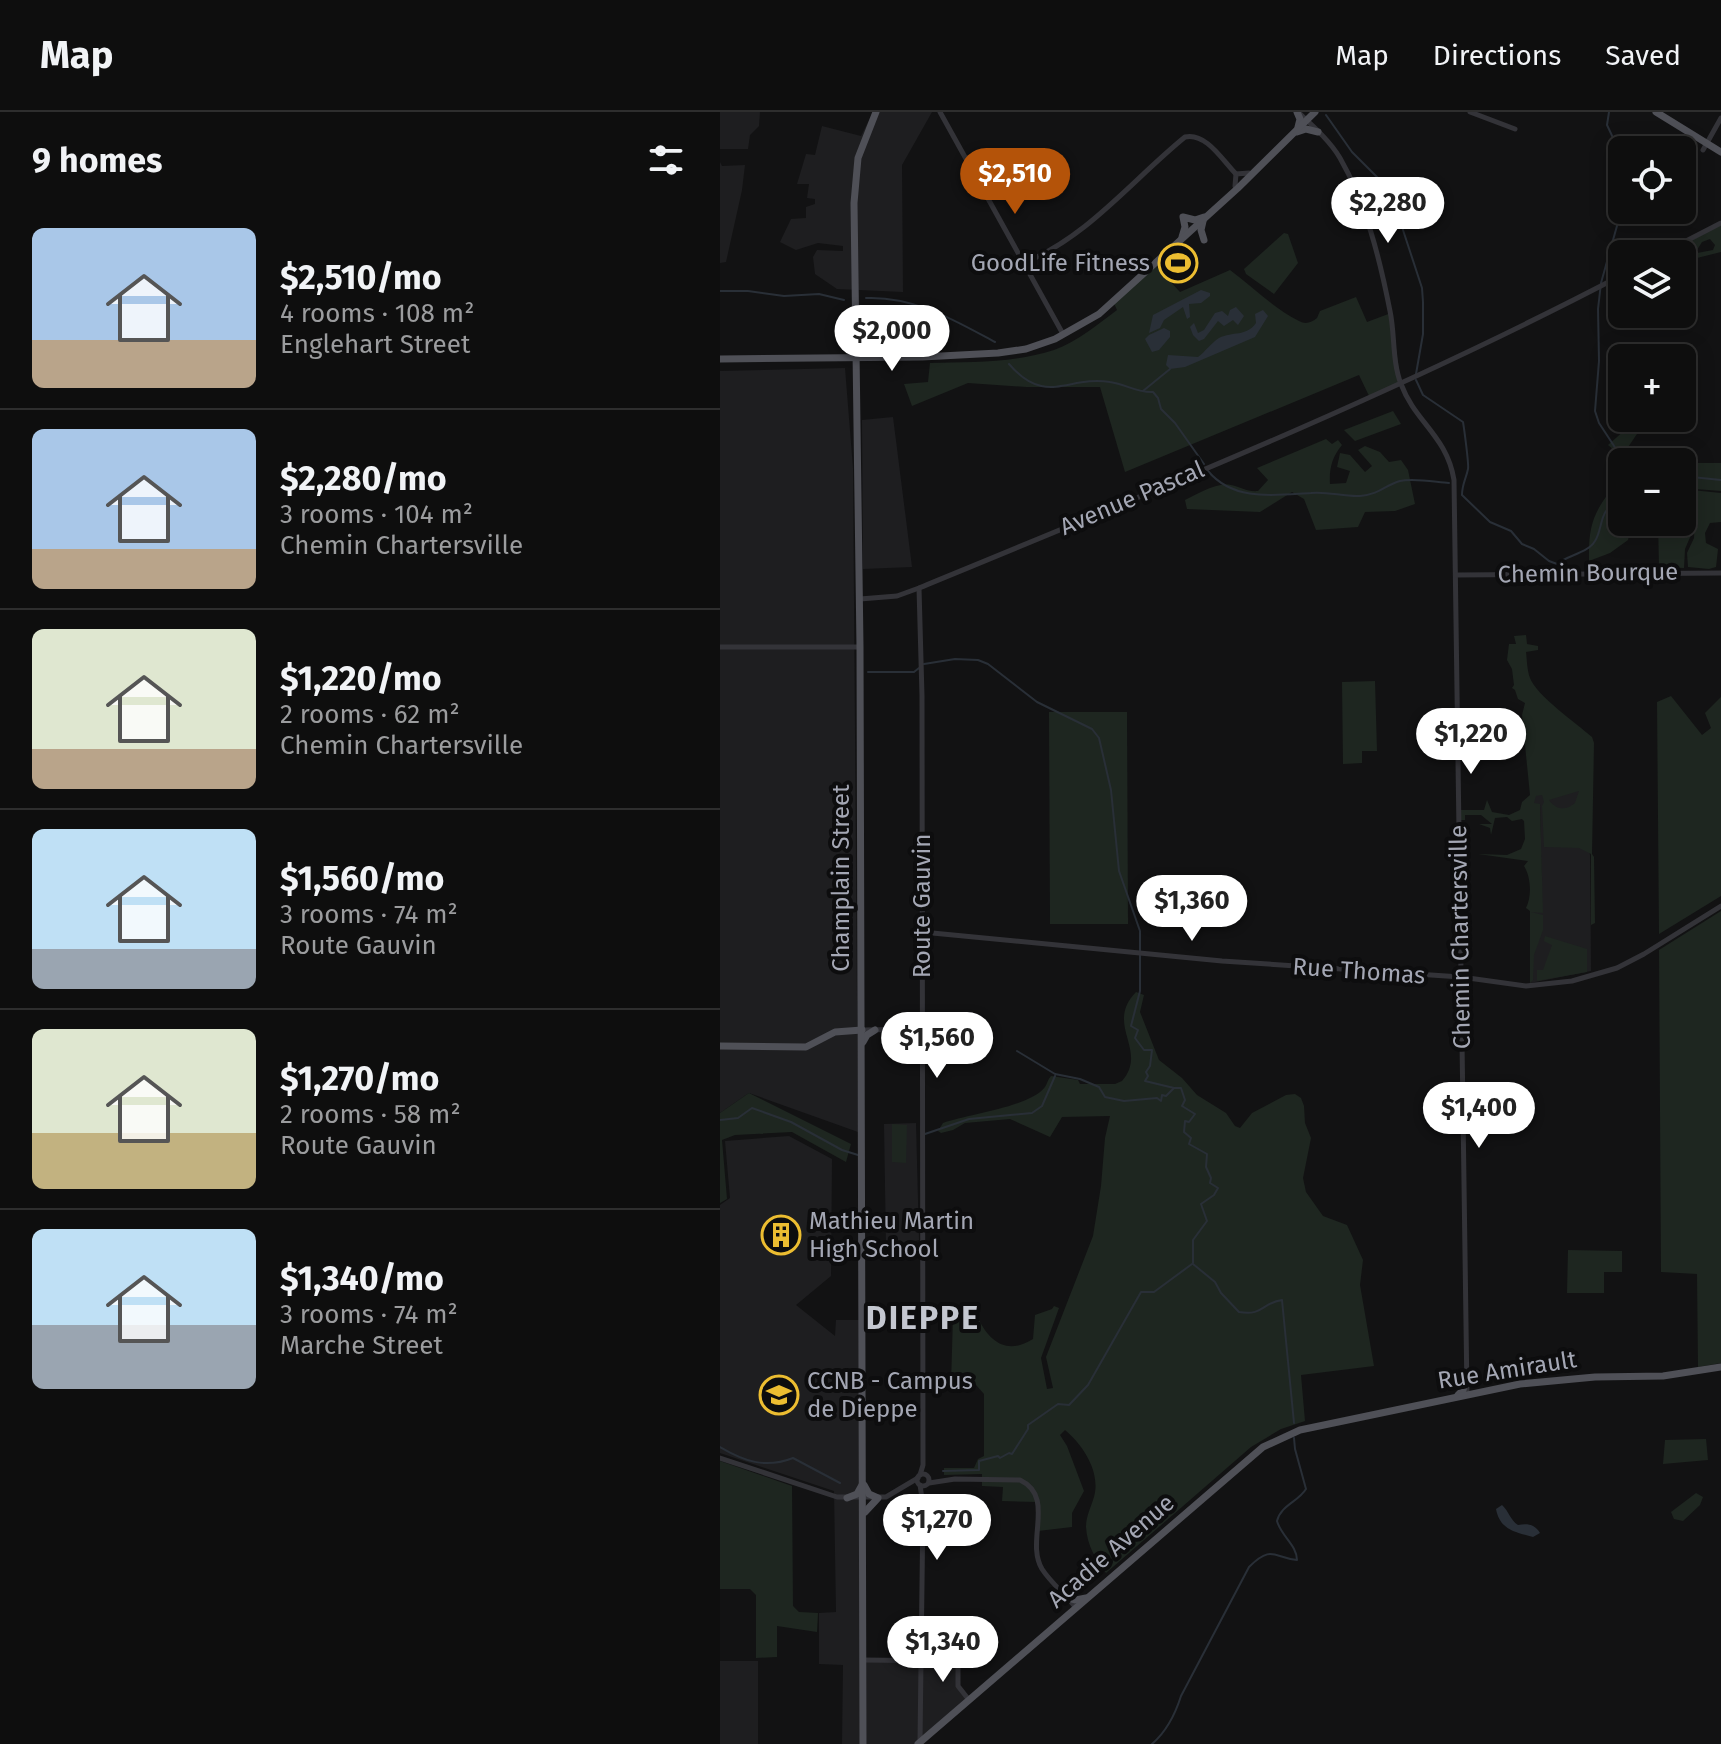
<!DOCTYPE html>
<html lang="en">
<head>
<meta charset="utf-8">
<style>
  body { margin:0; font-family:"Fira Sans",sans-serif; background:#171717; color:#f1f3f6; height:100vh; display:flex; flex-direction:column; font-size:30px; white-space:nowrap }
  * { box-sizing:border-box; margin:0 }
  p { font-size:26px; color:#9b9c9e }
  .icon { flex:none; width:44px; height:44px; fill:none; stroke:currentColor; stroke-width:2; stroke-linecap:round; stroke-linejoin:round }
  .map { position:relative; flex:1; overflow:hidden }
  .drawer { display:flex; flex-direction:column; background:#0e0e0e; width:720px }
  .drawer>* { flex:none }
  .buttons { position:absolute; left:888px; top:24px; display:grid; gap:16px }
  .buttons a { display:grid; place-items:center; width:88px; height:88px; border-radius:12px; background:#0e0e0e; box-shadow:0 4px 20px #0003,0 0 0 2px #2e2e2e; font-size:40px }
  .price { position:absolute; translate:-50% -68px; padding:0 18px; border-radius:28px; background:#fff; color:#222; font-size:26px; line-height:52px; filter:drop-shadow(0 2px 4px #0008) }
  .price::after { content:''; position:absolute; left:50%; top:48px; width:24px; height:18px; margin-left:-12px; background:inherit; clip-path:polygon(0 0,100% 0,50% 100%) }
  .price.on { background:#b45309; color:#fff }
  ul { padding:0; list-style:none }
  li { display:flex; align-items:center; gap:24px; height:200px; padding:0 32px }
  li+li { border-top:2px solid #2e2e2e }
  li span { display:grid; place-items:center; flex:none; width:224px; height:160px; border-radius:12px; color:#555 }
  li>.icon { margin-inline-start:auto }
  span .icon { width:96px; height:96px; fill:#fffc; stroke-width:1 }
  li b { font-size:34px }
  h2 { display:flex; justify-content:space-between; align-items:center; height:96px; padding:0 32px; font-size:34px }
  header { display:flex; align-items:center; gap:48px; box-sizing:border-box; height:112px; padding:0 40px; background:#0e0e0e; border-bottom:2px solid #2e2e2e }
  header strong { font-size:38px }
  nav { display:flex; gap:44px; margin-inline-start:auto; font-size:28px }
  main { display:flex; flex:1; min-height:0 }
  .map>svg:first-child { display:block }
  .built { fill:#1e1e20 }
  .green { fill:#1e2620; fill-rule:evenodd }
  .water { fill:#292f37 }
  .lines { fill:none; stroke-linecap:round; stroke-linejoin:round }
  .stream { stroke:#292f37; stroke-width:2 }
  .minor { stroke:#333338; stroke-width:5 }
  .major { stroke:#4f5057; stroke-width:7 }
  .labels { text-anchor:middle; dominant-baseline:central; stroke-width:8; stroke-linejoin:round; paint-order:stroke }
  .poi-label { font-size:24px; fill:#a4a7b4; stroke:#0d0d0e; text-anchor:start }
  .street-label { font-size:24px; fill:#a4a7b4; stroke:#0d0d0e }
  .district-label { font-size:32px; font-weight:bold; letter-spacing:2px; fill:#c4c7d0; stroke:#0d0d0e }
</style>
</head>
<body>
<header>
<strong>Map</strong>
<nav><a>Map</a><a>Directions</a><a>Saved</a></nav>
</header>
<main>
<section class="drawer">
<h2>9 homes<svg class="icon" aria-label="filters" viewBox="0 0 24 24"><path d="M4 7h16M4 17h16"/><circle cx="9" cy="7" r="2"/><circle cx="15" cy="17" r="2"/></svg></h2>
<ul>
<li><span style="background:linear-gradient(#a9c7e8 70%,#b9a48a 0)"><svg class="icon" aria-label="home" viewBox="0 0 24 24"><path d="M3 11l9-7 9 7M6 9v11h12V9"/></svg></span><div><b>$2,510/mo</b><p>4 rooms · 108 m²</p><p>Englehart Street</p></div></li>
<li><span style="background:linear-gradient(#a9c7e8 75%,#b9a48a 0)"><svg class="icon" aria-label="home" viewBox="0 0 24 24"><path d="M3 11l9-7 9 7M6 9v11h12V9"/></svg></span><div><b>$2,280/mo</b><p>3 rooms · 104 m²</p><p>Chemin Chartersville</p></div></li>
<li><span style="background:linear-gradient(#dfe7d0 75%,#b9a48a 0)"><svg class="icon" aria-label="home" viewBox="0 0 24 24"><path d="M3 11l9-7 9 7M6 9v11h12V9"/></svg></span><div><b>$1,220/mo</b><p>2 rooms · 62 m²</p><p>Chemin Chartersville</p></div></li>
<li><span style="background:linear-gradient(#bfe0f5 75%,#9aa5b1 0)"><svg class="icon" aria-label="home" viewBox="0 0 24 24"><path d="M3 11l9-7 9 7M6 9v11h12V9"/></svg></span><div><b>$1,560/mo</b><p>3 rooms · 74 m²</p><p>Route Gauvin</p></div></li>
<li><span style="background:linear-gradient(#dfe7d0 65%,#c2b280 0)"><svg class="icon" aria-label="home" viewBox="0 0 24 24"><path d="M3 11l9-7 9 7M6 9v11h12V9"/></svg></span><div><b>$1,270/mo</b><p>2 rooms · 58 m²</p><p>Route Gauvin</p></div></li>
<li><span style="background:linear-gradient(#bfe0f5 60%,#9aa5b1 0)"><svg class="icon" aria-label="home" viewBox="0 0 24 24"><path d="M3 11l9-7 9 7M6 9v11h12V9"/></svg></span><div><b>$1,340/mo</b><p>3 rooms · 74 m²</p><p>Marche Street</p></div></li>
</ul>
</section>
<div class="map">
<svg width="1001" height="1632" viewBox="0 0 1001 1632">
  <rect width="100%" height="100%" fill="#121213"/>
  <!-- built -->
  <g class="built">
    <polygon points="0,0 40,0 39,14 30,23 28,37 0,37"/>
    <polygon points="153,0 212,0 182,53 183,180 117,177 95,162 93,145 97,138 123,139 123,134 98,131 76,138 60,130 71,107 86,106 86,95 95,92 95,87 87,86 89,72 77,72 86,42 95,43 102,14 141,24"/>
    <polygon points="0,50 2,54 25,53 22,78 6,150 0,151"/>
    <polygon points="125,256 133,356 138,1020 29,981 0,1001 0,259"/>
    <polygon points="173,305 192,455 143,457 142,308"/>
    <polygon points="827,630 854,641 870,743 871,859 810,871 810,797 822,792 820,693 814,692 813,654"/>
    <polygon points="196,1011 199,1128 166,1135 164,1012"/>
    <polygon points="69,1024 112,1047 111,1164 76,1193 115,1224 116,1208 139,1208 143,1548 229,1549 238,1554 238,1571 249,1588 198,1632 122,1632 123,1553 99,1552 99,1501 116,1500 114,1379 0,1341 0,1093 10,1086 5,1029"/>
    <rect x="0" y="1549" width="38" height="83"/>
  </g>
  <!-- green -->
  <g class="green">
    <polygon points="1001,113 1001,140 977,146 977,141 993,138 995,133 990,127 982,130 977,138 972,135 972,128"/>
    <polygon points="564,121 568,122 578,151 554,182 526,162 524,157"/>
    <path d="M434,152L460,180L510,158C532,174 554,197 579,209C586,213 592,210 597,206L600,199L636,185L647,210L671,201L681,272L650,286L639,263L405,360L380,275H307L248,271L192,294L184,272L208,270L210,251C251,250 294,251 334,238C357,230 378,212 397,198L393,189Z"/>
    <polygon points="673,299 681,312 635,329 624,318"/>
    <polygon points="914,310 921,316 898,350 890,345 894,338 888,333"/>
    <path d="M606,327L612,332L618,328L622,333C612,345 609,357 610,372L626,371L630,359L617,355L620,341L630,343L645,360L652,354L638,338L645,334L660,340L669,350L681,348L688,358L695,392L675,399L645,400L638,415L596,418L584,387L572,380L540,400L467,397L465,388C478,382 496,370 511,373C521,375 527,380 538,379L548,368L537,356Z"/>
    <polygon points="962,351 1001,351 1001,379 962,376"/>
    <path d="M902,363V410H912L908,428L890,441L869,449C868,405 877,397 902,363Z"/>
    <polygon points="962,377 1001,381 1001,410 990,411 985,421 986,431 998,437 996,455 989,457 968,455 967,441 974,426 975,401 970,391 962,393"/>
    <polygon points="938,410 959,410 959,417 971,423 965,437 964,456 939,455"/>
    <path d="M806,523L807,532L818,534V538L806,540C807,548 807,558 810,566C816,583 856,611 872,625L874,631L872,742L874,745L875,811L871,813V742L859,736L824,735L822,694L824,690L822,683L816,684L814,691L820,692L823,801L811,800L823,803V818L814,843L813,868L810,871V799L806,796C812,784 811,765 804,754L808,749L758,742L787,743L801,737L805,727L804,709L802,707L792,709L787,705L775,706L771,723L770,716L759,712H772L761,703H745V708H740L741,698H764L767,688L772,700L789,703L800,698L802,690L810,683L802,603L805,591L798,587L795,578L792,576L794,573L792,557L787,548L789,532H796L794,524ZM859,679L855,691C846,699 836,698 829,688Z"/>
    <polygon points="655,569 657,639 642,639 642,651 623,652 622,570"/>
    <polygon points="951,584 982,623 991,616 985,601 1001,585 1001,784 939,822 937,590"/>
    <polygon points="329,600 407,600 408,812 330,812"/>
    <polygon points="1001,799 1001,1251 978,1255 977,1162 941,1160 939,838"/>
    <polygon points="825,824 867,837 867,860 817,869 817,858 823,858 832,833 824,829"/>
    <path d="M416,880L424,883L420,900L439,948L462,966L477,983L506,1001L515,1014L520,1016L532,1001L566,983L575,982L581,986L584,994L585,1011L591,1026L583,1066L586,1080L603,1104L627,1113L643,1148L640,1173L654,1254L581,1263L585,1309L561,1317L531,1335L386,1461C376,1447 367,1434 366,1415C366,1404 371,1395 374,1385C381,1360 363,1333 345,1318L340,1323L347,1334L364,1379L352,1401V1415L318,1419V1390L282,1389L283,1375L262,1374V1362L224,1363V1356H254L258,1347L264,1344V1282L256,1273L231,1272L233,1204L258,1206C270,1231 288,1243 313,1227L315,1203L332,1197L334,1194L339,1196L321,1246L327,1277L333,1276L326,1245L373,1124L381,1074L385,1026L390,1004L342,1005L330,1025L290,1007L245,1011L233,1018L221,1021L218,1019L223,1011C248,1002 310,995 325,975C327,972 328,967 331,964L358,968L360,972H395L402,969C429,938 384,913 416,880Z"/>
    <polygon points="29,981 131,1032 126,1050 72,1020 15,1023 2,1028 7,1087 0,1091 0,1001"/>
    <polygon points="172,1012 187,1013 186,1051 172,1050"/>
    <polygon points="848,1138 902,1139 902,1160 884,1160 884,1181 847,1181"/>
    <polygon points="986,1327 988,1348 943,1352 945,1328"/>
    <polygon points="0,1349 72,1374 73,1494 79,1500 98,1501 97,1520 57,1514 57,1545 36,1546 36,1483 30,1477 0,1477"/>
    <polygon points="976,1381 983,1385 980,1393 963,1409 954,1407 951,1400"/>
  </g>
  <!-- water -->
  <g class="water">
    <polygon points="481,178 490,181 490,184 481,191 469,192 470,205 467,207 463,195 444,208 440,216 429,221 433,203"/>
    <polygon points="516,195 524,204 518,213 513,208 504,214 498,209 484,227 479,229 473,223 470,215 474,211 478,221 484,218 495,201 502,199 508,204 510,198"/>
    <path d="M543,198L548,204L535,225L465,255L450,257L446,253L448,243L478,245C485,240 491,231 499,226C513,219 526,225 536,211L535,202Z"/>
    <polygon points="444,216 450,219 450,225 439,238 432,240 425,227 429,223"/>
    <path d="M782,1393C789,1399 790,1408 798,1413C807,1411 815,1412 820,1421L813,1425C795,1420 780,1418 776,1397Z"/>
  </g>
  <g class="lines">
    <!-- stream -->
    <g class="stream">
      <polyline points="889,0 887,13 902,45"/>
      <polyline points="606,3 632,40 669,77 681,100 683,118 702,176 703,190 703,222 696,262"/>
      <polyline points="902,96 881,171 878,197 879,249 875,299 879,311 898,340 914,350"/>
      <polyline points="0,179 28,179 64,184 99,182 124,188"/>
      <path d="M146,186C194,184 234,208 275,230"/>
      <path d="M289,252C326,295 348,263 390,270C406,272 417,281 433,280L438,286L441,297L455,311L484,352"/>
      <path d="M696,268L703,283L743,310C744,316 749,352 748,357C746,367 742,372 742,383L770,410L791,419L802,432L814,437L829,449L837,452C848,443 868,441 875,429C881,420 880,408 886,399L902,390"/>
      <polyline points="423,279 450,257"/>
      <path d="M488,359C514,390 555,383 591,381C607,379 624,385 640,384C661,382 665,373 680,369C694,366 715,370 729,371"/>
      <polyline points="962,364 1001,368"/>
      <polyline points="204,552 235,547 258,548 268,552 317,590 372,617 379,626 391,678 399,759 420,819 420,879 411,914 418,918 415,926 424,938 432,938 430,954 426,960 428,964 425,969 454,976"/>
      <polyline points="148,560 194,560 199,556"/>
      <polyline points="297,939 335,962 360,967 379,975 385,985 404,989 437,986 441,989 442,983 446,984 454,976 461,976 465,988 462,994 475,1002 469,1010 465,1009 464,1020 471,1026 469,1032 487,1042 486,1055 491,1066 490,1071 498,1076 494,1083 481,1092 487,1109 473,1128 473,1151"/>
      <polyline points="0,1008 18,1006 32,996 71,1010 122,1038 138,1043"/>
      <polyline points="205,1022 249,1007 312,1001 322,994 335,964"/>
      <path d="M473,1152L495,1170L501,1181L519,1200C544,1204 541,1191 562,1188L574,1311"/>
      <path d="M0,1335C24,1349 45,1357 73,1346L120,1371"/>
      <polyline points="223,1359 259,1358 259,1349 278,1344 280,1346 289,1341 292,1342 308,1317 308,1313 338,1292 349,1293 368,1273 421,1180 434,1180 472,1152"/>
      <path d="M432,1632C447,1619 455,1603 461,1584L529,1455C552,1432 554,1446 577,1448C577,1433 561,1424 557,1409C561,1393 578,1390 586,1377L575,1337L574,1326"/>
    </g>
    <!-- minor -->
    <g class="minor">
      <polyline points="220,0 343,222"/>
      <polyline points="750,0 795,17"/>
      <path d="M579,1C593,14 610,29 620,46C646,91 660,148 670,199C675,222 672,249 681,272C695,310 727,324 734,368L747,1282"/>
      <polyline points="983,38 1001,6"/>
      <polyline points="516,62 529,61"/>
      <polyline points="515,74 516,62"/>
      <polyline points="941,142 1001,111"/>
      <path d="M304,151C369,124 412,68 465,25C486,20 503,49 516,62"/>
      <polyline points="736,463 1001,461"/>
      <polyline points="199,476 202,584 203,1353 200,1363"/>
      <path d="M140,487L177,484L199,476C437,378 675,282 902,163"/>
      <polyline points="0,535 140,535"/>
      <polyline points="202,820 502,849 741,865 806,874 852,869 897,856 924,842 1001,794"/>
      <polyline points="142,918 202,917"/>
      <polyline points="0,1346 117,1385 166,1385 198,1366"/>
      <circle cx="203" cy="1368" r="6"/>
      <path d="M209,1371L235,1367L300,1368C336,1385 305,1429 322,1457C331,1471 346,1483 356,1496"/>
      <polyline points="200,1373 203,1393 200,1630"/>
      <polyline points="143,1548 231,1549 238,1554 238,1574 249,1588"/>
    </g>
    <!-- major -->
    <g class="major">
      <polyline points="577,0 580,7 578,15"/>
      <polyline points="936,0 1001,40"/>
      <polyline points="577,20 586,17 598,20"/>
      <polyline points="462,125 465,115 463,105 475,108 484,105 481,118 484,128"/>
      <polyline points="137,225 141,234 150,242"/>
      <polyline points="0,247 202,245 278,241 306,237 335,227 379,202 518,76 595,0"/>
      <polyline points="143,930 147,923 155,918"/>
      <polyline points="0,934 86,935 115,920 142,918"/>
      <polyline points="738,1283 743,1278 747,1264"/>
      <polyline points="144,1373 149,1382 158,1386 145,1400"/>
      <polyline points="127,1386 137,1382 142,1373"/>
      <polyline points="348,1486 356,1488 366,1486"/>
      <polyline points="143,1632 140,535 134,91 138,46 156,0"/>
      <polyline points="198,1632 543,1335 580,1318 800,1272 875,1265 943,1264 1001,1255"/>
    </g>
  </g>
  <!-- icons -->
  <defs>
    <symbol id="stadium-ring" viewBox="-11 -11 22 22"><circle r="9.5" fill="#0d0d0e" stroke="#ecbd31" stroke-width="1.5"/><path d="M0-5a6.5 5 0 1 0 0 10a6.5 5 0 1 0 0-10ZM-3.5-1.8h7v3.6h-7Z" fill="#ecbd31"/></symbol>
    <symbol id="building-ring" viewBox="-11 -11 22 22"><circle r="9.5" fill="#0d0d0e" stroke="#ecbd31" stroke-width="1.5"/><path d="M-4-6H4V6H1V3H-1V6H-4ZM-2.5-4.3h1.7v1.8h-1.7ZM.8-4.3h1.7v1.8H.8ZM-2.5-1h1.7V.8h-1.7ZM.8-1h1.7V.8H.8Z" fill="#ecbd31"/></symbol>
    <symbol id="university-ring" viewBox="-11 -11 22 22"><circle r="9.5" fill="#0d0d0e" stroke="#ecbd31" stroke-width="1.5"/><path d="M0-5L7-2L0 1L-7-2ZM-4 1L0 2.5L4 1V4Q0 6-4 4Z" fill="#ecbd31"/></symbol>
  </defs>
  <g fill-rule="evenodd">
    <use href="#stadium-ring" x="436" y="129" width="44" height="44"/>
    <use href="#building-ring" x="39" y="1101" width="44" height="44"/>
    <use href="#university-ring" x="37" y="1261" width="44" height="44"/>
  </g>
  <g class="labels">
    <!-- poi labels -->
    <g class="poi-label">
      <text x="430" y="151" text-anchor="end">GoodLife Fitness</text>
      <text x="89" y="1109">Mathieu Martin<tspan x="89" dy="28">High School</tspan></text>
      <text x="87" y="1269">CCNB - Campus<tspan x="87" dy="28">de Dieppe</tspan></text>
    </g>
    <!-- street labels -->
    <g class="street-label">
      <text transform="translate(412 386) rotate(-23)">Avenue Pascal</text>
      <text transform="translate(868 461) rotate(-1)">Chemin Bourque</text>
      <text transform="translate(121 766) rotate(-90)">Champlain Street</text>
      <text transform="translate(202 794) rotate(-90)">Route Gauvin</text>
      <text transform="translate(740 825) rotate(-91)">Chemin Chartersville</text>
      <text transform="translate(639 859) rotate(4)">Rue Thomas</text>
      <text transform="translate(787 1258) rotate(-9)">Rue Amirault</text>
      <text transform="translate(391 1439) rotate(-41)">Acadie Avenue</text>
    </g>
    <!-- district labels -->
    <g class="district-label">
      <text x="203" y="1206">DIEPPE</text>
    </g>
  </g>
</svg>
<div class="buttons">
<a><svg class="icon" aria-label="locate" viewBox="0 0 24 24"><circle cx="12" cy="12" r="6"/><path d="M12 2v4M12 18v4M2 12h4M18 12h4"/></svg></a>
<a><svg class="icon" aria-label="layers" viewBox="0 0 24 24"><path d="M12 4l9 5-9 5-9-5zM3 14l9 5 9-5"/></svg></a>
<a>+</a>
<a>−</a>
</div>
<b class="price on" style="left:295px;top:104px">$2,510</b>
<b class="price" style="left:668px;top:133px">$2,280</b>
<b class="price" style="left:172px;top:261px">$2,000</b>
<b class="price" style="left:751px;top:664px">$1,220</b>
<b class="price" style="left:472px;top:831px">$1,360</b>
<b class="price" style="left:217px;top:968px">$1,560</b>
<b class="price" style="left:759px;top:1038px">$1,400</b>
<b class="price" style="left:217px;top:1450px">$1,270</b>
<b class="price" style="left:223px;top:1572px">$1,340</b>
</div>
</main>
</body>
</html>
